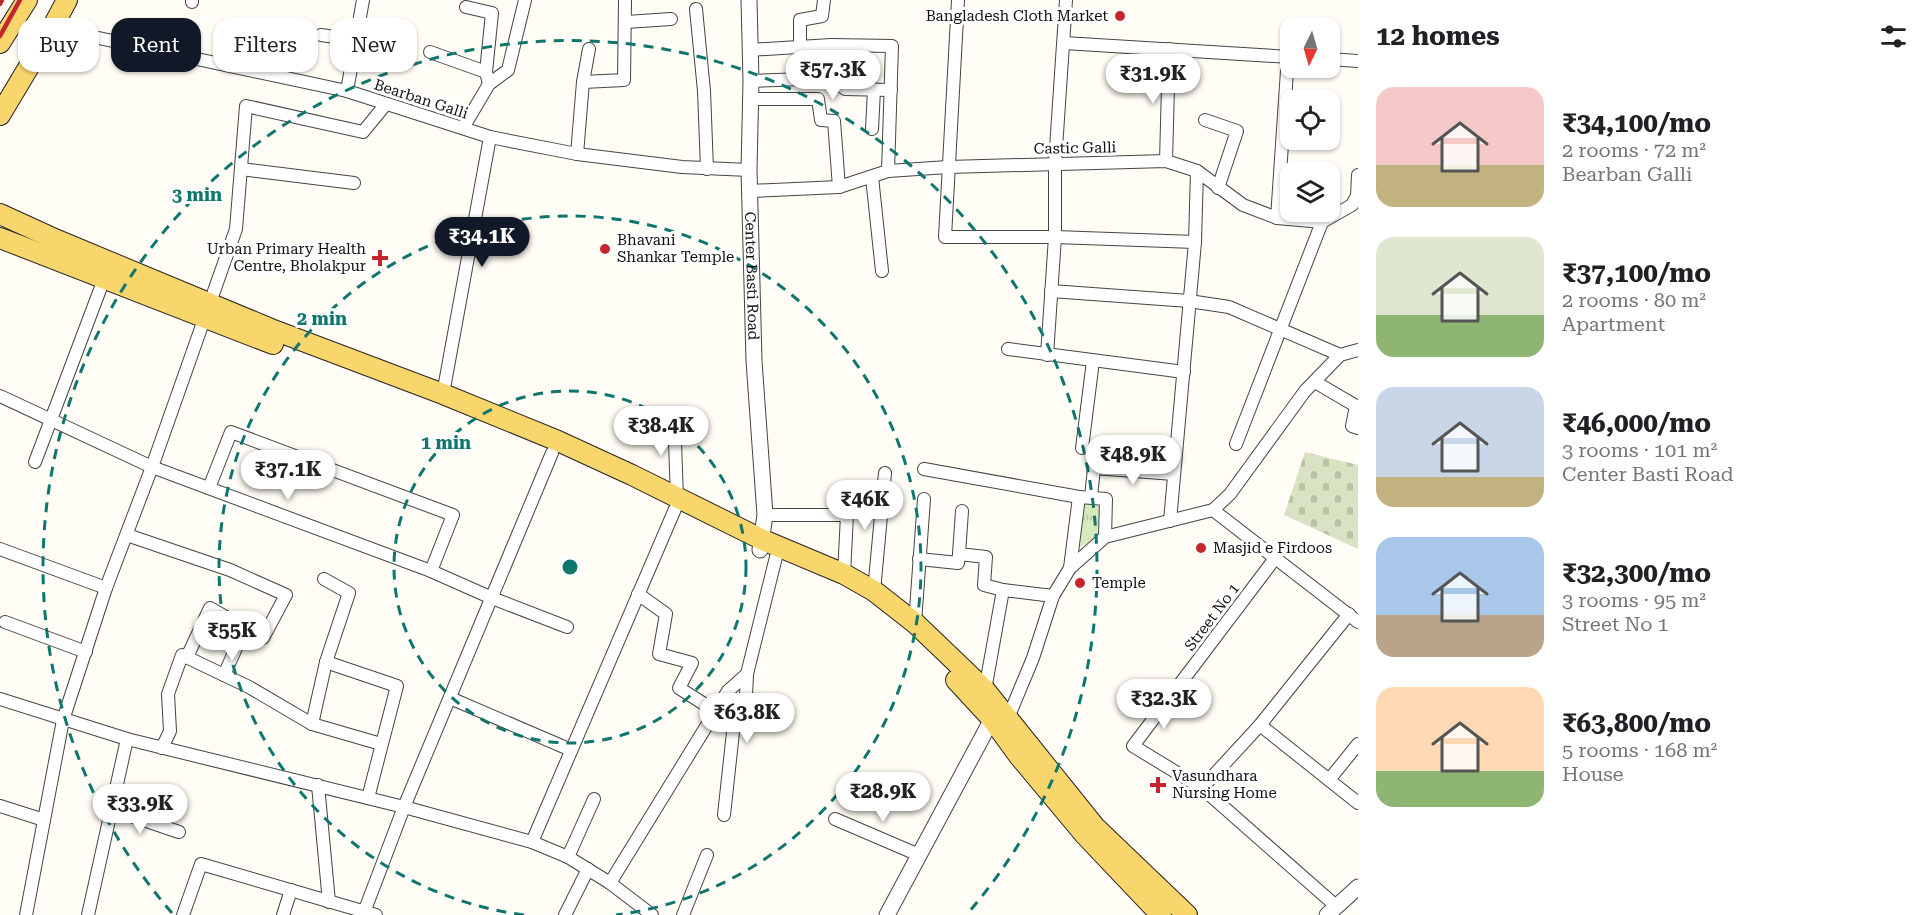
<!DOCTYPE html>
<html lang="en">
<head>
<meta charset="utf-8">
<style>
  body { margin:0; font-family:"Roboto Serif",serif; background:#f6f6f6; color:#202124; height:100vh; display:flex; flex-direction:column; font-size:22px; white-space:nowrap }
  * { box-sizing:border-box; margin:0 }
  p { font-size:20px; color:#757577 }
  .icon { flex:none; width:33px; height:33px; fill:none; stroke:currentColor; stroke-width:2; stroke-linecap:round; stroke-linejoin:round }
  .map { position:relative; flex:1; overflow:hidden }
  .drawer { display:flex; flex-direction:column; background:#fff; width:570px }
  .drawer>* { flex:none }
  .banner { position:absolute; left:18px; top:18px; width:570px; height:54px; display:flex; gap:12px }
  .needle { width:39px; rotate:185deg }
  .fabs { position:absolute; left:1280px; top:18px; display:grid; gap:12px }
  .fabs a { display:grid; place-items:center; width:60px; height:60px; border-radius:12px; background:#fff; box-shadow:0 2px 4px #0004; font-size:30px }
  .price { position:absolute; translate:-50% -51px; padding:0 14px; border-radius:21px; background:#fff; color:#222; font-size:20px; line-height:39px; filter:drop-shadow(0 2px 3px #0008) }
  .price::after { content:''; position:absolute; left:50%; top:36px; width:18px; height:14px; margin-left:-9px; background:inherit; clip-path:polygon(0 0,100% 0,50% 100%) }
  .price.selected { background:#111827; color:#fff }
  ul { padding:0; list-style:none }
  li { display:flex; align-items:center; gap:18px; height:150px; padding:0 18px }
  li span { display:grid; place-items:center; flex:none; width:168px; height:120px; border-radius:18px; color:#555 }
  li>.icon { margin-inline-start:auto }
  span .icon { width:72px; height:72px; fill:#fffc; stroke-width:1 }
  li b { font-size:26px }
  h2 { display:flex; justify-content:space-between; align-items:center; height:72px; padding:0 18px; font-size:26px }
  .pill { padding:0 21px; border-radius:18px; background:#fff; box-shadow:0 2px 4px #0004; font-size:21px; line-height:54px }
  .pill.selected { background:#111827; color:#fff }
  main { display:flex; flex:1; min-height:0 }
  .map>svg:first-child { display:block }
  .cemetery { fill:url(#cemetery-stones) }
  .park { fill:url(#park-tufts) }
  .lines { fill:none; stroke-linecap:round; stroke-linejoin:round }
  .minor-casing { stroke:#444; stroke-width:14 }
  .tertiary-casing { stroke:#444; stroke-width:17 }
  .primary-casing { stroke:#222; stroke-width:22 }
  .minor { stroke:#fff; stroke-width:12 }
  .tertiary { stroke:#fff; stroke-width:15 }
  .primary { stroke:#f9d66b; stroke-width:20 }
  .rail { stroke:#c4262e; stroke-width:4.5 }
  .ring { fill:none; stroke:#0f766e; stroke-width:3; stroke-dasharray:10 8 }
  .poi-dot { fill:#c4262e; stroke:#fff; stroke-width:2 }
  .labels { text-anchor:middle; dominant-baseline:central; stroke-width:6; stroke-linejoin:round; paint-order:stroke }
  .poi-label { font-size:15px; fill:#111; stroke:#fff; text-anchor:start }
  .street-label { font-size:15px; fill:#111; stroke:#fff }
  .centre { fill:#0f766e; stroke:#fff; stroke-width:3 }
  .ring-label { font-size:18px; text-anchor:middle; font-weight:bold; fill:#0f766e; stroke:#fff; stroke-width:6; stroke-linejoin:round; paint-order:stroke }
</style>
</head>
<body>
<main>
<div class="map">
<svg width="1358" height="915" viewBox="0 0 1358 915">
  <defs>
    <pattern id="cemetery-stones" width="16" height="16" patternUnits="userSpaceOnUse" patternTransform="scale(1.5)"><rect width="16" height="16" fill="#d9e3c4"/><path d="M2 7V4a2 2 0 0 1 4 0v3zM10 15v-3a2 2 0 0 1 4 0v3z" fill="#b9c2a7"/></pattern>
    <pattern id="park-tufts" width="24" height="20" patternUnits="userSpaceOnUse" patternTransform="scale(1.5)"><rect width="24" height="20" fill="#d5ebbd"/><path d="M3 7l-1-3M5 7V3M7 7l1-3M15 17l-1-3M17 17v-4M19 17l1-3" fill="none" stroke="#b6c8a1"/></pattern>
  </defs>
  <rect width="100%" height="100%" fill="#fffdf5"/>
  <!-- cemetery -->
  <polygon class="cemetery" points="1305,452 1358,465 1358,549 1284,515"/>
  <!-- park -->
  <polygon class="park" points="1085,500 1103,502 1101,535 1080,547"/>
  <g class="lines">
    <defs>
      <g id="minor">
        <polyline points="958,0 945,237 1055,237 1195,242"/>
        <polyline points="192,2 192,0"/>
        <polyline points="466,7 492,13 486,72 489,84"/>
        <polyline points="696,9 704,91 707,169"/>
        <polyline points="626,22 671,19"/>
        <polyline points="52,28 347,91 490,137 577,154 682,167 749,170"/>
        <polyline points="321,35 356,40"/>
        <polyline points="1064,43 1290,57"/>
        <polyline points="831,45 832,78 845,89 891,90"/>
        <polyline points="800,46 800,20 822,16 824,0"/>
        <polyline points="749,50 831,45 892,46 888,171"/>
        <polyline points="430,52 486,72"/>
        <polyline points="1329,59 1358,61"/>
        <polyline points="751,81 832,78"/>
        <polyline points="583,82 589,49"/>
        <polyline points="347,91 363,0"/>
        <polyline points="750,99 818,99 821,120 834,121 839,187"/>
        <polyline points="1205,120 1237,131 1218,188"/>
        <polyline points="463,128 489,84 508,70 525,0"/>
        <polyline points="872,129 874,90"/>
        <polyline points="577,154 583,82 624,80 625,0"/>
        <polyline points="1166,161 1169,49"/>
        <polyline points="241,169 354,183"/>
        <polyline points="872,177 882,271"/>
        <polyline points="750,191 839,187 888,171 948,167 1166,161 1197,171 1243,205 1277,218 1322,222 1352,205 1357,196 1358,175"/>
        <polyline points="1277,218 1288,56"/>
        <polyline points="1051,291 1189,301 1229,307 1340,355"/>
        <polyline points="1008,349 1184,372"/>
        <polyline points="1047,355 1055,237 1055,163 1066,0"/>
        <polyline points="1315,382 1356,406 1352,426 1358,428"/>
        <polyline points="443,394 490,137"/>
        <polyline points="0,396 152,467 431,571 492,598 567,627"/>
        <polyline points="674,415 677,498"/>
        <polyline points="1236,444 1322,222"/>
        <polyline points="1082,448 1093,361"/>
        <polyline points="35,462 104,279"/>
        <polyline points="924,469 1079,497 1106,499 1105,537"/>
        <polyline points="209,488 231,432 453,515 431,571"/>
        <polyline points="1091,497 1094,468 1174,474"/>
        <polyline points="1213,510 1358,622"/>
        <polyline points="765,515 847,515 844,574"/>
        <polyline points="1170,521 1195,242 1197,171"/>
        <polyline points="127,535 230,570 286,595 263,638 210,608 187,657"/>
        <polyline points="0,549 106,588"/>
        <polyline points="959,554 962,511"/>
        <polyline points="1276,557 1133,746 1202,788 1336,906"/>
        <polyline points="919,559 958,563 959,554 986,557 984,585 1003,590 1053,596"/>
        <polyline points="1070,568 1079,497"/>
        <polyline points="874,591 885,473"/>
        <polyline points="638,594 666,614 659,654 692,663 679,688 715,711"/>
        <polyline points="5,622 86,652"/>
        <polyline points="915,623 924,499"/>
        <polyline points="326,662 397,686 368,798"/>
        <polyline points="224,675 245,628"/>
        <polyline points="985,690 1003,590"/>
        <polyline points="450,698 571,750"/>
        <polyline points="0,699 127,739 404,807 532,842 568,857 610,883 652,915"/>
        <polyline points="1008,718 1033,658 1053,596 1070,568 1105,537 1213,510 1230,494 1305,391 1340,355 1358,350"/>
        <polyline points="312,724 326,662 349,593 324,579"/>
        <polyline points="1260,725 1358,803"/>
        <polyline points="162,748 170,731 168,694 182,655 249,687 312,724 381,744"/>
        <polyline points="1329,780 1358,744"/>
        <polyline points="318,785 329,902"/>
        <polyline points="1202,788 1260,725 1349,614"/>
        <polyline points="0,806 44,820"/>
        <polyline points="111,809 179,832"/>
        <polyline points="724,815 734,723 746,696 747,674"/>
        <polyline points="835,819 919,855"/>
        <polyline points="532,842 675,509"/>
        <polyline points="568,857 594,799"/>
        <polyline points="610,883 728,691 747,674 776,557"/>
        <polyline points="26,915 63,720 106,588 152,467 236,229 246,106 363,132 386,104"/>
        <polyline points="88,915 127,739"/>
        <polyline points="183,915 201,864 376,915"/>
        <polyline points="283,915 291,890"/>
        <polyline points="363,915 404,807 552,453"/>
        <polyline points="565,915 588,869"/>
        <polyline points="683,915 707,855"/>
      </g>
      <g id="tertiary">
        <path id="s1" d="M749,0L751,81L749,170L754,361L765,515L760,550"/>
        <polyline points="887,915 992,719"/>
        <polyline points="1327,915 1358,887"/>
      </g>
      <g id="primary">
        <polyline points="0,43 27,0"/>
        <polyline points="0,115 52,28 67,0"/>
        <polyline points="0,214 57,240 271,329 443,394 558,441 632,475 763,540 844,574 874,591 915,623 985,690 1095,827 1187,915"/>
        <polyline points="0,238 273,344"/>
        <polyline points="956,680 992,719 1019,756 1085,835 1161,915"/>
      </g>
    </defs>
    <!-- minor casing -->
    <use href="#minor" class="minor-casing"/>
    <!-- tertiary casing -->
    <use href="#tertiary" class="tertiary-casing"/>
    <!-- primary casing -->
    <use href="#primary" class="primary-casing"/>
    <!-- minor -->
    <use href="#minor" class="minor"/>
    <!-- tertiary -->
    <use href="#tertiary" class="tertiary"/>
    <!-- primary -->
    <use href="#primary" class="primary"/>
    <!-- rail -->
    <g class="rail">
      <polyline points="0,4 2,0"/>
      <polyline points="0,36 20,0"/>
    </g>
  </g>
  <!-- distance rings -->
  <g class="ring">
    <circle cx="570" cy="567" r="176"/>
    <path d="M524 915A351 351 0 1 1 616 915"/>
    <path d="M172 913A527 527 0 1 1 968 913"/>
  </g>
  <!-- markers -->
  <g class="poi-dot">
    <circle cx="1120" cy="16" r="6"/>
    <circle cx="605" cy="249" r="6"/>
    <path d="M377 249h6v6h6v6h-6v6h-6v-6h-6v-6h6z"/>
    <circle cx="1201" cy="548" r="6"/>
    <circle cx="1080" cy="583" r="6"/>
    <path d="M1155 776h6v6h6v6h-6v6h-6v-6h-6v-6h6z"/>
  </g>
  <g class="labels">
    <!-- poi labels -->
    <g class="poi-label">
      <text x="1108" y="16" text-anchor="end">Bangladesh Cloth Market</text>
      <text x="617" y="240">Bhavani<tspan x="617" dy="17">Shankar Temple</tspan></text>
      <text x="366" y="249" text-anchor="end">Urban Primary Health<tspan x="366" dy="17">Centre, Bholakpur</tspan></text>
      <text x="1213" y="548">Masjid e Firdoos</text>
      <text x="1092" y="583">Temple</text>
      <text x="1172" y="776">Vasundhara<tspan x="1172" dy="17">Nursing Home</tspan></text>
    </g>
    <!-- street labels -->
    <g class="street-label">
      <text transform="translate(421 99) rotate(18)">Bearban Galli</text>
      <text transform="translate(1075 148) rotate(-1)">Castic Galli</text>
      <text stroke="none"><textPath href="#s1" startOffset="276">Center Basti Road</textPath></text>
      <text transform="translate(1212 617) rotate(-53)">Street No 1</text>
    </g>
  </g>
  <circle cx="570" cy="567" r="9" class="centre"/>
  <g class="ring-label">
    <text x="197" y="201">3 min</text>
    <text x="322" y="325">2 min</text>
    <text x="446" y="449">1 min</text>
  </g>
</svg>
<div class="fabs">
<a><svg class="needle" viewBox="-14 -14 28 28"><path d="M0-13l5 13h-10z" fill="#e53935"/><path d="M0 13l5-13h-10z" fill="#757577"/></svg></a>
<a><svg class="icon" aria-label="locate" viewBox="0 0 24 24"><circle cx="12" cy="12" r="6"/><path d="M12 2v4M12 18v4M2 12h4M18 12h4"/></svg></a>
<a><svg class="icon" aria-label="layers" viewBox="0 0 24 24"><path d="M12 4l9 5-9 5-9-5zM3 14l9 5 9-5"/></svg></a>
</div>
<b class="price" style="left:833px;top:101px">₹57.3K</b>
<b class="price" style="left:1153px;top:105px">₹31.9K</b>
<b class="price selected" style="left:482px;top:268px">₹34.1K</b>
<b class="price" style="left:661px;top:457px">₹38.4K</b>
<b class="price" style="left:1133px;top:486px">₹48.9K</b>
<b class="price" style="left:288px;top:501px">₹37.1K</b>
<b class="price" style="left:865px;top:531px">₹46K</b>
<b class="price" style="left:232px;top:662px">₹55K</b>
<b class="price" style="left:1164px;top:730px">₹32.3K</b>
<b class="price" style="left:747px;top:744px">₹63.8K</b>
<b class="price" style="left:883px;top:823px">₹28.9K</b>
<b class="price" style="left:140px;top:835px">₹33.9K</b>
<div class="banner">
<a class="pill">Buy</a>
<a class="pill selected">Rent</a>
<a class="pill">Filters</a>
<a class="pill">New</a>
</div>
</div>
<section class="drawer">
<h2>12 homes<svg class="icon" aria-label="filters" viewBox="0 0 24 24"><path d="M4 7h16M4 17h16"/><circle cx="9" cy="7" r="2"/><circle cx="15" cy="17" r="2"/></svg></h2>
<ul>
<li><span style="background:linear-gradient(#f6c9c9 65%,#c2b280 0)"><svg class="icon" aria-label="home" viewBox="0 0 24 24"><path d="M3 11l9-7 9 7M6 9v11h12V9"/></svg></span><div><b>₹34,100/mo</b><p>2 rooms · 72 m²</p><p>Bearban Galli</p></div></li>
<li><span style="background:linear-gradient(#dfe7d0 65%,#8fb573 0)"><svg class="icon" aria-label="home" viewBox="0 0 24 24"><path d="M3 11l9-7 9 7M6 9v11h12V9"/></svg></span><div><b>₹37,100/mo</b><p>2 rooms · 80 m²</p><p>Apartment</p></div></li>
<li><span style="background:linear-gradient(#c9d6e8 75%,#c2b280 0)"><svg class="icon" aria-label="home" viewBox="0 0 24 24"><path d="M3 11l9-7 9 7M6 9v11h12V9"/></svg></span><div><b>₹46,000/mo</b><p>3 rooms · 101 m²</p><p>Center Basti Road</p></div></li>
<li><span style="background:linear-gradient(#a9c7e8 65%,#b9a48a 0)"><svg class="icon" aria-label="home" viewBox="0 0 24 24"><path d="M3 11l9-7 9 7M6 9v11h12V9"/></svg></span><div><b>₹32,300/mo</b><p>3 rooms · 95 m²</p><p>Street No 1</p></div></li>
<li><span style="background:linear-gradient(#ffd9b3 70%,#8fb573 0)"><svg class="icon" aria-label="home" viewBox="0 0 24 24"><path d="M3 11l9-7 9 7M6 9v11h12V9"/></svg></span><div><b>₹63,800/mo</b><p>5 rooms · 168 m²</p><p>House</p></div></li>
</ul>
</section>
</main>
</body>
</html>
